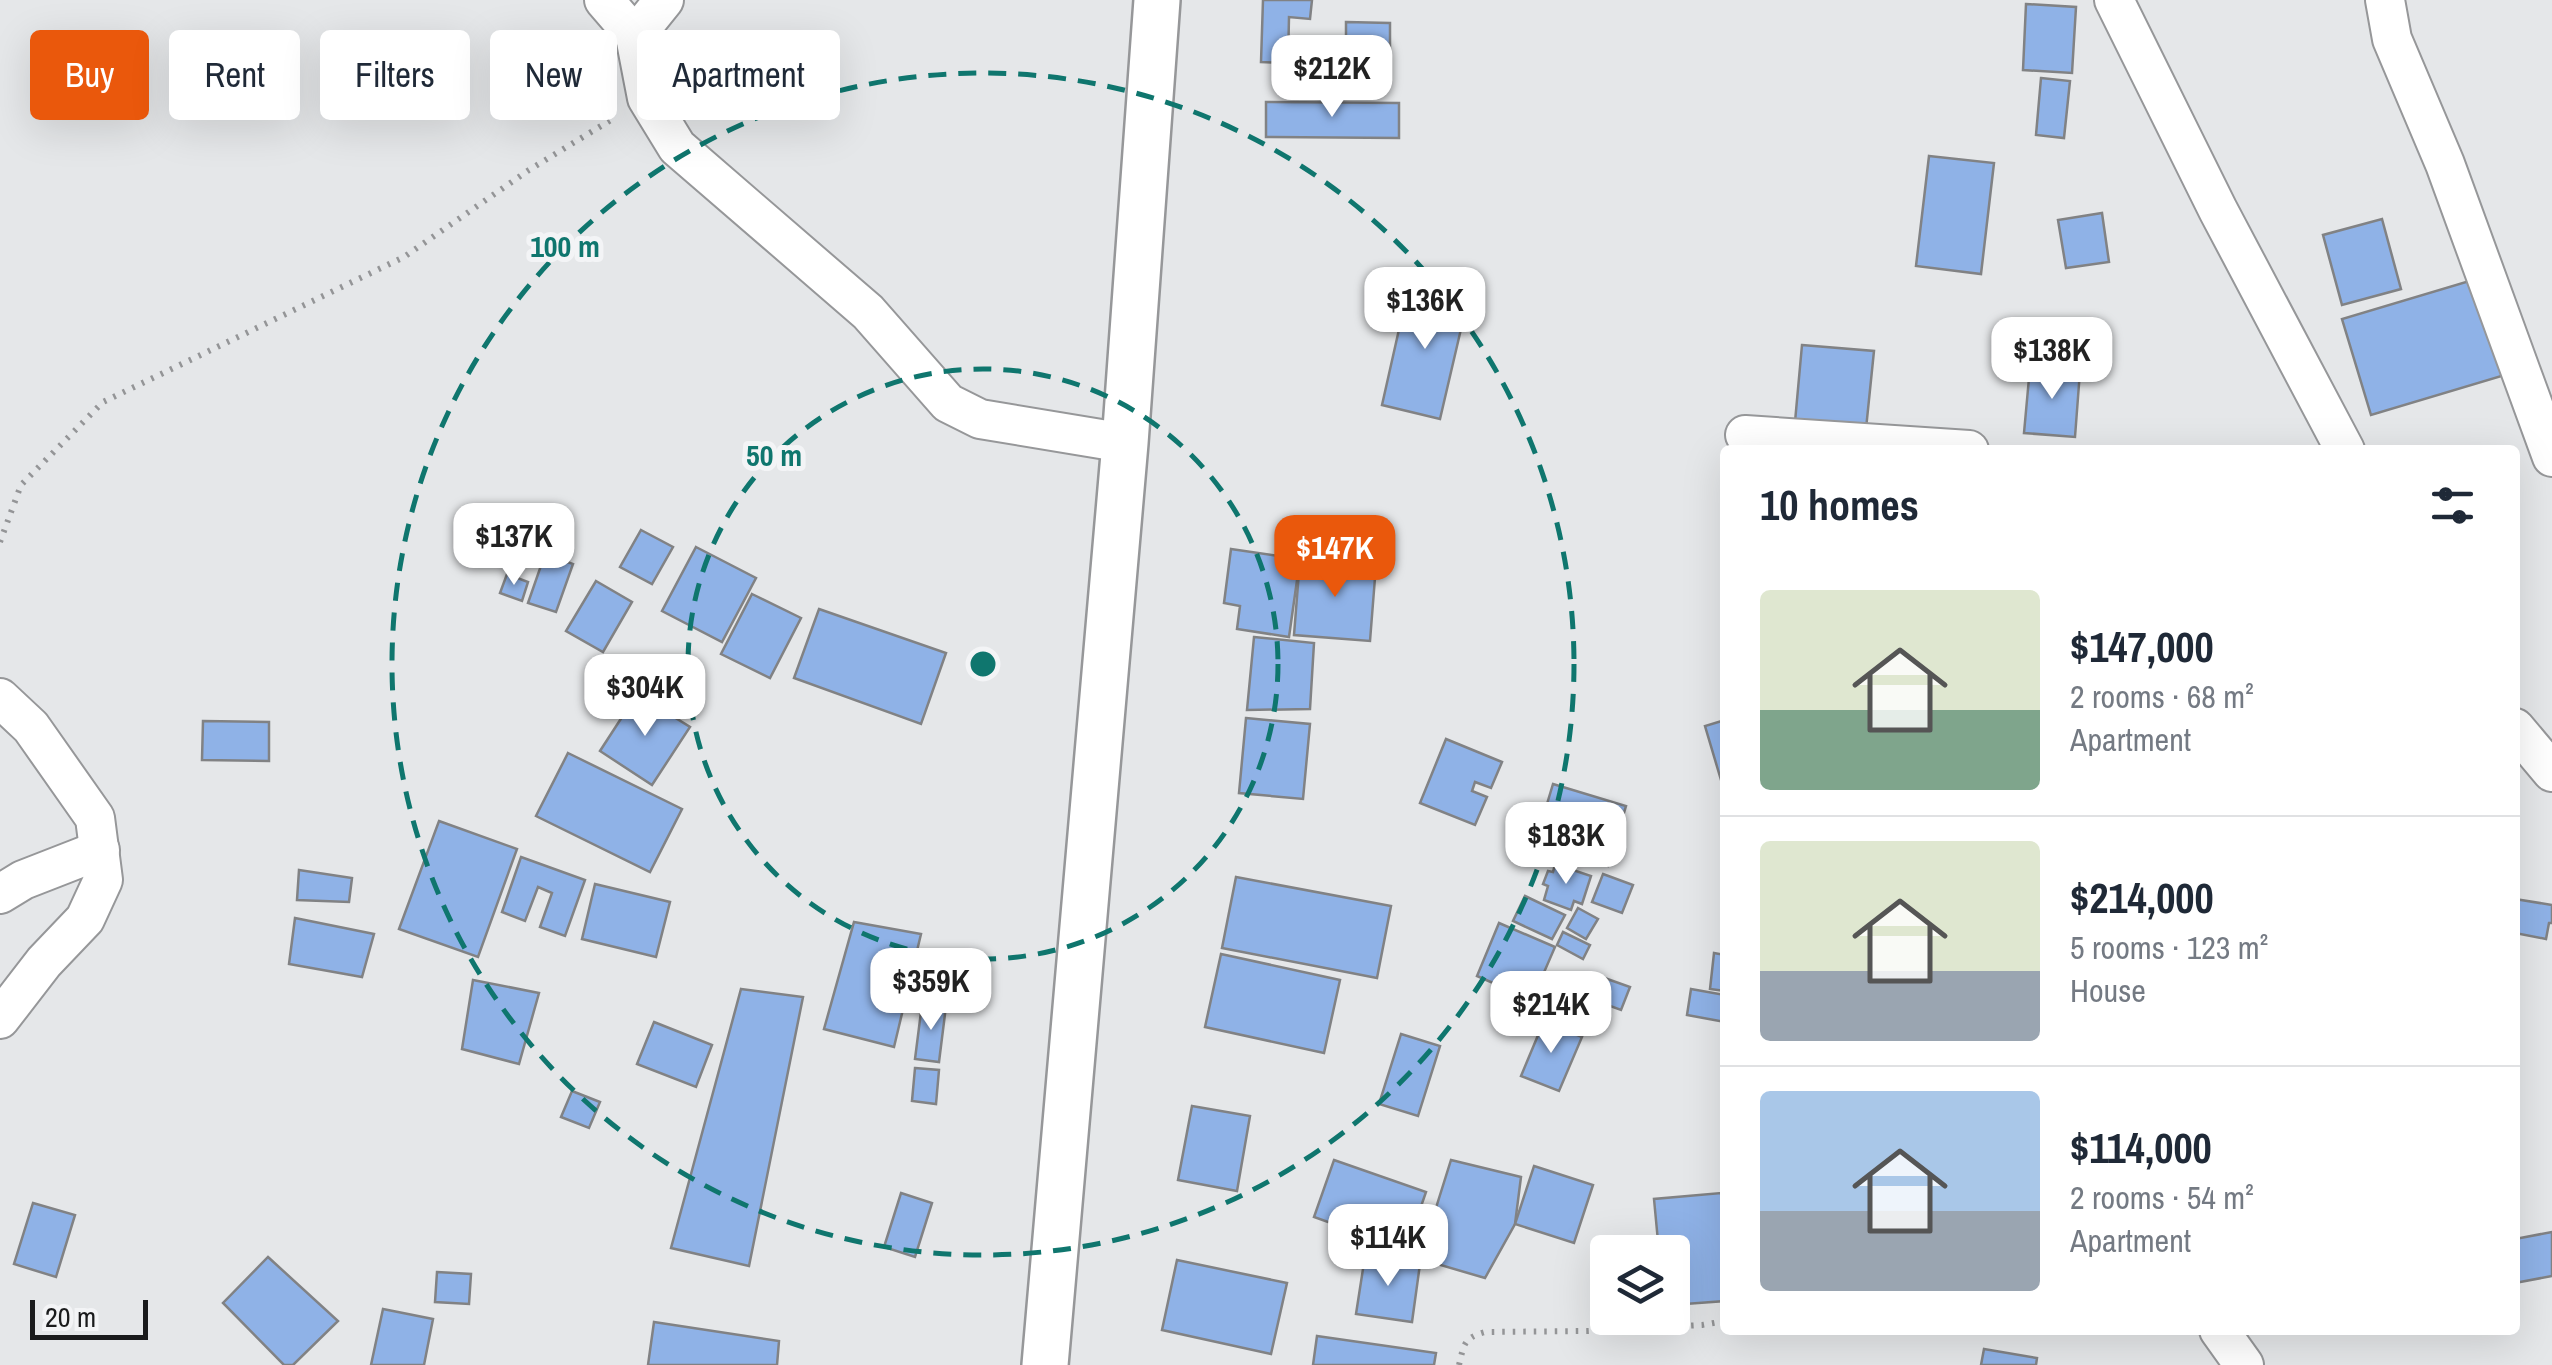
<!DOCTYPE html>
<html lang="en">
<head>
<meta charset="utf-8">
<style>
  body { margin:0; font-family:"Archivo Narrow",sans-serif; background:#f2f2f3; color:#1f2937; height:100vh; display:flex; flex-direction:column; font-size:38px; white-space:nowrap }
  * { box-sizing:border-box; margin:0 }
  p { font-size:32px; color:#747a83 }
  .icon { flex:none; width:55px; height:55px; fill:none; stroke:currentColor; stroke-width:2; stroke-linecap:round; stroke-linejoin:round }
  .map { position:relative; flex:1; overflow:hidden }
  .side { position:absolute; left:1720px; top:445px; width:800px; height:890px; display:flex; flex-direction:column; background:#fff; border-radius:10px; box-shadow:0 10px 40px #0002 }
  .side>* { flex:none }
  .guide { position:absolute; left:30px; top:30px; width:950px; height:90px; display:flex; gap:20px }
  .controls { position:absolute; left:1590px; top:1235px; display:grid; gap:20px }
  .controls a { display:grid; place-items:center; width:100px; height:100px; border-radius:10px; background:#fff; box-shadow:0 10px 40px #0002; font-size:50px }
  .scale { position:absolute; left:30px; bottom:25px; width:118px; box-sizing:border-box; padding-left:10px; border:5px solid #1a1b1c; border-top:0; font-size:28px; line-height:35px; white-space:nowrap; color:#1a1b1c; -webkit-text-stroke:8px #f3f4f6; paint-order:stroke }
  .price { position:absolute; translate:-50% -85px; padding:0 22px; border-radius:20px; background:#fff; color:#222; font-size:32px; line-height:65px; filter:drop-shadow(0 2px 5px #0008) }
  .price::after { content:''; position:absolute; left:50%; top:60px; width:30px; height:22px; margin-left:-15px; background:inherit; clip-path:polygon(0 0,100% 0,50% 100%) }
  .price.current { background:#ea580c; color:#fff }
  ul { padding:0; list-style:none }
  li { display:flex; align-items:center; gap:30px; height:250px; padding:0 40px }
  li+li { border-top:2px solid #e0e1e3 }
  li span { display:grid; place-items:center; flex:none; width:280px; height:200px; border-radius:10px; color:#555 }
  li>.icon { margin-inline-start:auto }
  span .icon { width:120px; height:120px; fill:#fffc; stroke-width:1 }
  li b { font-size:42px }
  h2 { display:flex; justify-content:space-between; align-items:center; height:120px; padding:0 40px; font-size:42px }
  .pill { padding:0 35px; border-radius:10px; background:#fff; box-shadow:0 10px 40px #0002; font-size:35px; line-height:90px }
  .pill.current { background:#ea580c; color:#fff }
  .map>svg:first-child { display:block }
  .building { fill:#8fb2e7; stroke:#818284; stroke-width:2.5 }
  .lines { fill:none; stroke-linecap:round; stroke-linejoin:round }
  .minor-casing { stroke:#969799; stroke-width:42 }
  .tertiary-casing { stroke:#969799; stroke-width:50 }
  .path { stroke:#949597; stroke-width:6; stroke-dasharray:2.5 8; stroke-linecap:butt }
  .minor { stroke:#fff; stroke-width:38 }
  .tertiary { stroke:#fff; stroke-width:45 }
  .ring { fill:none; stroke:#0f766e; stroke-width:5; stroke-dasharray:18 12 }
  .centre { fill:#0f766e; stroke:#f3f4f6; stroke-width:5 }
  .ring-label { font-size:30px; text-anchor:middle; font-weight:bold; fill:#0f766e; stroke:#f3f4f6; stroke-width:10; stroke-linejoin:round; paint-order:stroke }
</style>
</head>
<body>
<div class="map">
<svg width="2552" height="1365" viewBox="0 0 2552 1365">
  <rect width="100%" height="100%" fill="#e5e7e9"/>
  <!-- building -->
  <g class="building">
    <polygon points="1263,0 1312,0 1310,19 1289,17 1288,63 1261,62"/>
    <polygon points="2026,4 2076,7 2072,73 2023,70"/>
    <polygon points="1346,22 1390,23 1390,73 1346,72"/>
    <polygon points="2041,78 2070,81 2064,138 2036,135"/>
    <polygon points="1266,102 1399,103 1399,138 1266,137"/>
    <polygon points="1929,156 1994,163 1981,274 1916,266"/>
    <polygon points="2102,213 2109,262 2066,268 2058,220"/>
    <polygon points="2382,219 2401,289 2342,305 2323,235"/>
    <polygon points="2476,279 2505,375 2371,415 2342,319"/>
    <polygon points="1409,285 1468,299 1440,419 1382,405"/>
    <polygon points="1802,345 1874,351 1866,429 1795,422"/>
    <polygon points="2030,367 2080,371 2075,437 2024,433"/>
    <polygon points="641,530 673,547 652,584 620,567"/>
    <polygon points="696,547 756,578 722,642 662,611"/>
    <polygon points="1231,549 1300,559 1289,637 1237,629 1240,606 1224,603"/>
    <polygon points="545,554 573,564 556,612 528,603"/>
    <polygon points="1300,559 1376,565 1370,641 1294,635"/>
    <polygon points="507,574 528,582 522,601 500,593"/>
    <polygon points="596,581 632,602 603,652 566,631"/>
    <polygon points="752,594 801,618 770,678 721,654"/>
    <polygon points="819,609 946,653 921,724 794,678"/>
    <polygon points="1254,637 1314,643 1310,709 1247,710"/>
    <polygon points="637,694 690,727 652,785 600,751"/>
    <polygon points="1246,718 1310,724 1303,799 1239,793"/>
    <polygon points="1725,720 1725,779 1721,780 1705,726"/>
    <polygon points="203,721 269,722 269,761 202,760"/>
    <polygon points="1446,739 1502,762 1491,788 1475,782 1472,791 1487,797 1475,825 1420,803"/>
    <polygon points="568,753 682,809 650,872 536,816"/>
    <polygon points="1553,784 1626,806 1608,866 1535,844"/>
    <polygon points="439,821 517,849 478,957 399,929"/>
    <polygon points="521,857 585,880 565,936 540,927 552,893 538,887 525,921 502,912"/>
    <polygon points="1555,864 1591,876 1582,904 1574,901 1571,910 1544,900 1548,886 1543,884 1548,871 1553,872"/>
    <polygon points="299,870 352,878 349,902 297,900"/>
    <polygon points="1603,874 1633,885 1622,913 1592,902"/>
    <polygon points="1236,877 1391,906 1377,978 1222,948"/>
    <polygon points="595,884 670,902 656,957 582,939"/>
    <polygon points="1525,896 1565,915 1552,939 1513,921"/>
    <polygon points="2515,899 2552,905 2552,923 2549,923 2546,939 2515,933"/>
    <polygon points="1578,908 1598,919 1586,939 1567,928"/>
    <polygon points="295,918 374,934 362,977 289,964"/>
    <polygon points="854,922 921,934 894,1047 824,1029"/>
    <polygon points="1499,923 1555,947 1532,1000 1477,976"/>
    <polygon points="1563,932 1590,945 1583,959 1557,945"/>
    <polygon points="1714,953 1725,955 1725,991 1710,989"/>
    <polygon points="1221,954 1340,980 1324,1053 1205,1027"/>
    <polygon points="1599,976 1630,987 1621,1010 1591,999"/>
    <polygon points="473,980 539,993 519,1064 462,1049"/>
    <polygon points="741,989 803,997 749,1266 671,1248"/>
    <polygon points="1691,989 1725,995 1725,1022 1687,1015"/>
    <polygon points="922,1004 946,1006 939,1062 915,1059"/>
    <polygon points="1544,1021 1582,1037 1559,1091 1521,1076"/>
    <polygon points="654,1022 712,1045 696,1087 637,1064"/>
    <polygon points="1401,1034 1440,1046 1418,1116 1379,1104"/>
    <polygon points="915,1068 939,1070 936,1104 912,1101"/>
    <polygon points="572,1091 600,1102 589,1128 561,1117"/>
    <polygon points="1192,1106 1250,1116 1237,1191 1178,1180"/>
    <polygon points="1334,1160 1426,1192 1406,1250 1314,1217"/>
    <polygon points="1451,1160 1521,1177 1515,1224 1485,1278 1420,1259"/>
    <polygon points="1534,1166 1593,1185 1574,1243 1515,1224"/>
    <polygon points="901,1193 932,1203 915,1257 884,1247"/>
    <polygon points="1721,1193 1725,1233 1725,1301 1672,1305 1672,1252 1659,1252 1654,1199"/>
    <polygon points="33,1203 75,1215 56,1277 14,1264"/>
    <polygon points="2552,1232 2552,1276 2515,1283 2515,1239"/>
    <polygon points="1365,1256 1420,1264 1412,1322 1356,1314"/>
    <polygon points="268,1257 338,1321 293,1365 284,1365 223,1303"/>
    <polygon points="1177,1260 1287,1283 1271,1354 1162,1330"/>
    <polygon points="437,1272 471,1274 469,1304 435,1302"/>
    <polygon points="383,1309 433,1319 424,1365 371,1365"/>
    <polygon points="654,1322 779,1341 777,1365 648,1365"/>
    <polygon points="1317,1336 1436,1353 1434,1365 1313,1365"/>
    <polygon points="1984,1349 2037,1358 2036,1365 1981,1365"/>
  </g>
  <g class="lines">
    <defs>
      <g id="minor">
        <polyline points="604,0 635,36 647,98 677,147 868,312 948,403 980,419 1125,443"/>
        <polyline points="2114,0 2218,210 2345,450"/>
        <polyline points="2385,0 2392,39 2445,164 2552,457"/>
        <polyline points="635,36 664,0"/>
        <polyline points="1745,435 1969,450"/>
        <polyline points="0,698 31,727 95,818 103,880 85,919 44,962 0,1019"/>
        <polyline points="2515,728 2552,772"/>
        <polyline points="0,894 23,880 100,850"/>
        <polyline points="2219,1330 2244,1365"/>
      </g>
      <polyline id="tertiary" points="1045,1365 1125,443 1157,0"/>
    </defs>
    <!-- minor casing -->
    <use href="#minor" class="minor-casing"/>
    <!-- tertiary casing -->
    <use href="#tertiary" class="tertiary-casing"/>
    <!-- path -->
    <g class="path">
      <polyline points="0,542 21,485 103,402 404,257 529,170 614,118"/>
      <path d="M1459,1365C1464,1345 1463,1338 1485,1332L1587,1331L1702,1325L1725,1321"/>
    </g>
    <!-- minor -->
    <use href="#minor" class="minor"/>
    <!-- tertiary -->
    <use href="#tertiary" class="tertiary"/>
  </g>
  <!-- distance rings -->
  <g class="ring">
    <circle cx="983" cy="664" r="295"/>
    <circle cx="983" cy="664" r="591"/>
  </g>
  <circle cx="983" cy="664" r="15" class="centre"/>
  <g class="ring-label">
    <text x="565" y="257">100 m</text>
    <text x="774" y="466">50 m</text>
  </g>
</svg>
<div class="controls">
<a><svg class="icon" aria-label="layers" viewBox="0 0 24 24"><path d="M12 4l9 5-9 5-9-5zM3 14l9 5 9-5"/></svg></a>
</div>
<div class="scale">20 m</div>
<b class="price" style="left:1332px;top:120px">$212K</b>
<b class="price" style="left:1425px;top:352px">$136K</b>
<b class="price" style="left:2052px;top:402px">$138K</b>
<b class="price" style="left:514px;top:588px">$137K</b>
<b class="price current" style="left:1335px;top:600px">$147K</b>
<b class="price" style="left:645px;top:739px">$304K</b>
<b class="price" style="left:1566px;top:887px">$183K</b>
<b class="price" style="left:931px;top:1033px">$359K</b>
<b class="price" style="left:1551px;top:1056px">$214K</b>
<b class="price" style="left:1388px;top:1289px">$114K</b>
<div class="guide">
<a class="pill current">Buy</a>
<a class="pill">Rent</a>
<a class="pill">Filters</a>
<a class="pill">New</a>
<a class="pill">Apartment</a>
</div>
<section class="side">
<h2>10 homes<svg class="icon" aria-label="filters" viewBox="0 0 24 24"><path d="M4 7h16M4 17h16"/><circle cx="9" cy="7" r="2"/><circle cx="15" cy="17" r="2"/></svg></h2>
<ul>
<li><span style="background:linear-gradient(#dfe7d0 60%,#7fa58c 0)"><svg class="icon" aria-label="home" viewBox="0 0 24 24"><path d="M3 11l9-7 9 7M6 9v11h12V9"/></svg></span><div><b>$147,000</b><p>2 rooms · 68 m²</p><p>Apartment</p></div></li>
<li><span style="background:linear-gradient(#dfe7d0 65%,#9aa5b1 0)"><svg class="icon" aria-label="home" viewBox="0 0 24 24"><path d="M3 11l9-7 9 7M6 9v11h12V9"/></svg></span><div><b>$214,000</b><p>5 rooms · 123 m²</p><p>House</p></div></li>
<li><span style="background:linear-gradient(#a9c7e8 60%,#9aa5b1 0)"><svg class="icon" aria-label="home" viewBox="0 0 24 24"><path d="M3 11l9-7 9 7M6 9v11h12V9"/></svg></span><div><b>$114,000</b><p>2 rooms · 54 m²</p><p>Apartment</p></div></li>
</ul>
</section>
</div>
</body>
</html>
